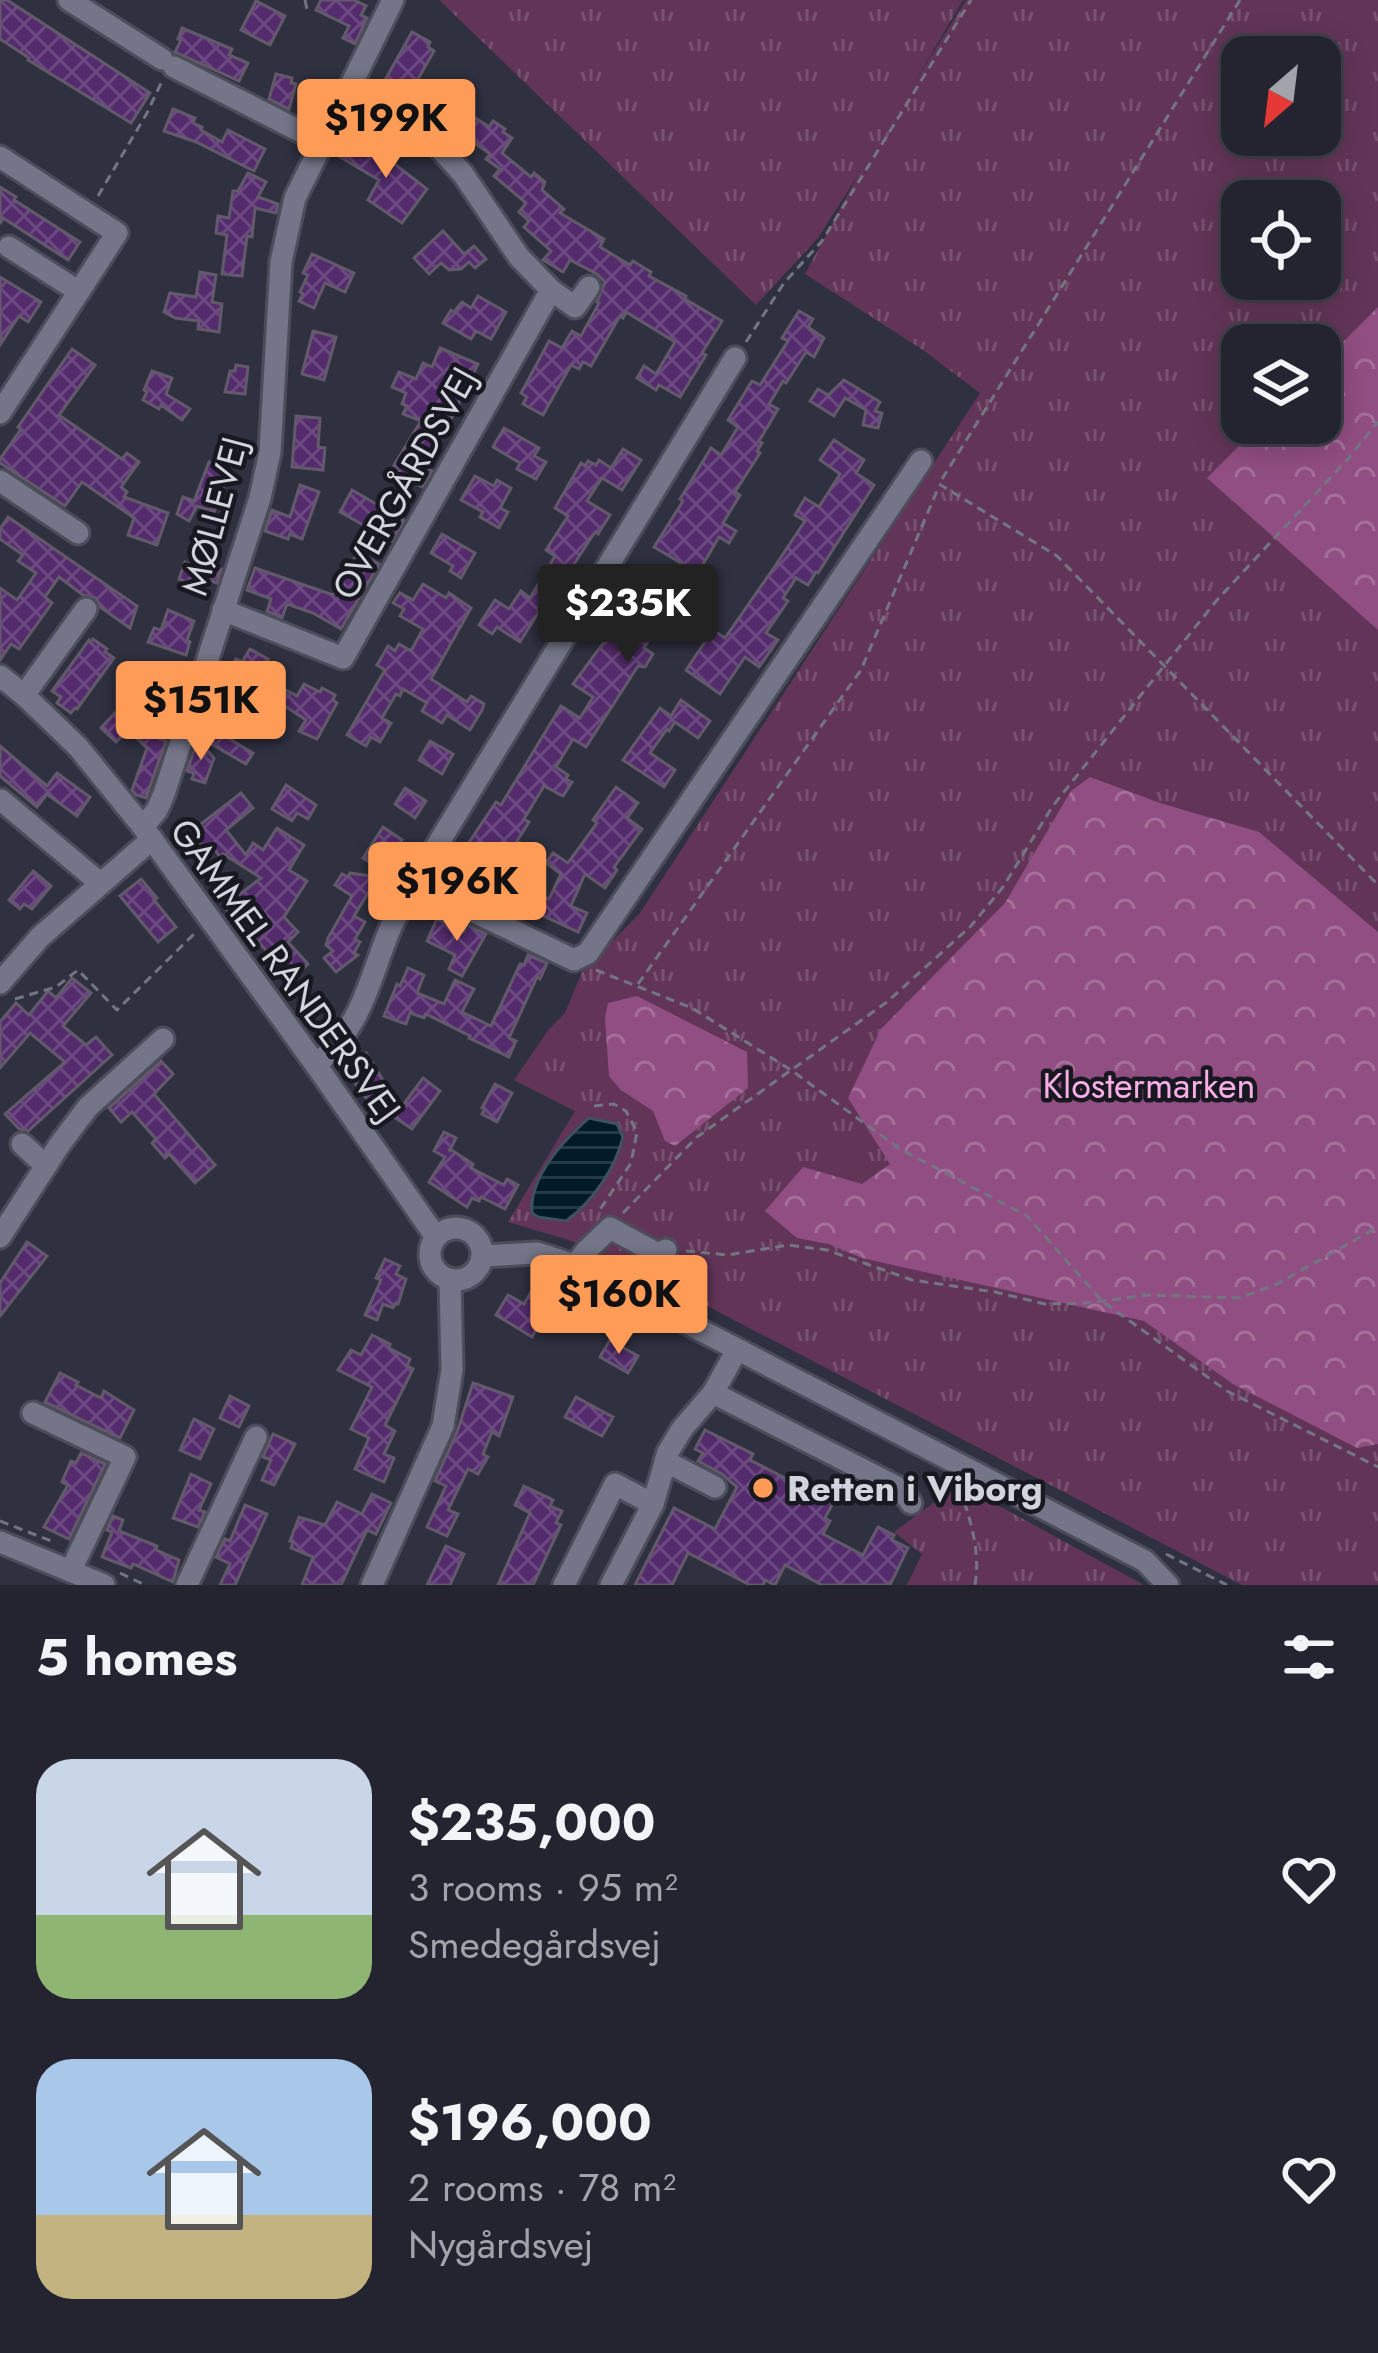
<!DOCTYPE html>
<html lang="en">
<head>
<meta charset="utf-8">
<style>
  body { margin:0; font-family:Jost,sans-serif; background:#2f303c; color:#f1f3f6; height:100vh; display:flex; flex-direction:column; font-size:45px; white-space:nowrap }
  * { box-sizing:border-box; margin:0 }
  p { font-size:39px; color:#a3a4ab }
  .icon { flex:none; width:66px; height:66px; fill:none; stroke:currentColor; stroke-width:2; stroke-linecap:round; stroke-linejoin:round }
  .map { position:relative; height:1585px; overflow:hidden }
  .sheet { display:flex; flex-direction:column; background:#232430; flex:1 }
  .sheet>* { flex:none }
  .needle { width:78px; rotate:208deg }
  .fabs { position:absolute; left:1221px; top:36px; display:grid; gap:24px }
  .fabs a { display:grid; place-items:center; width:120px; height:120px; border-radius:24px; background:#232430; box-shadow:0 6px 30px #0003,0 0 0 3px #40414c; font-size:60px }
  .price { position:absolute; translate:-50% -102px; padding:0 27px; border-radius:12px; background:#fe9c57; color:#111; font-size:39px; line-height:78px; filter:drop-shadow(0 3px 6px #0008) }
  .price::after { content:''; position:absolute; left:50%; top:72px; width:36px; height:27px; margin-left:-18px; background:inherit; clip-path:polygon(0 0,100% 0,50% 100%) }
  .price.on { background:#222; color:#fff }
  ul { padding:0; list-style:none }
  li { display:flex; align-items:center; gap:36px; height:300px; padding:0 36px }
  li span { display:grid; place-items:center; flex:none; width:336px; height:240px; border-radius:36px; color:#555 }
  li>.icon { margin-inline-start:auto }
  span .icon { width:144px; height:144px; fill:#fffc; stroke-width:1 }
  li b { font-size:51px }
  h2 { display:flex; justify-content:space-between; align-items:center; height:144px; padding:0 36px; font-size:51px }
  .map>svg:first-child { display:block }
  .grass { fill:url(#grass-tufts); fill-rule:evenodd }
  .forest { fill:url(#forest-crowns) }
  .water { fill:url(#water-rules); stroke:#3f525f; stroke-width:3 }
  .building { fill:url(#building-cross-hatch); stroke:#62596a; stroke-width:3 }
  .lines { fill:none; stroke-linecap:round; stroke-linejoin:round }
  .minor-casing { stroke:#4c4c5a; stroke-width:27 }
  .path { stroke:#747583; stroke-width:3; stroke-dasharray:9 6; stroke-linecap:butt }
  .minor { stroke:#747588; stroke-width:21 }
  .poi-dot { fill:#fe9c57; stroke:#181920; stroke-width:4.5 }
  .labels { text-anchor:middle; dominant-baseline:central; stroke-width:9; stroke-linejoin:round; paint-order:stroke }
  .street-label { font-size:36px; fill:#d3d3de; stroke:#181920 }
  .park-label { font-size:36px; fill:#f9ade6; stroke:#181920 }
  .poi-label { font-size:36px; font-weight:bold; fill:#d3d3de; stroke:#181920; text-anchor:start }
</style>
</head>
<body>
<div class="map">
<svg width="1378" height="1585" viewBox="0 0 1378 1585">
  <defs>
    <pattern id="grass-tufts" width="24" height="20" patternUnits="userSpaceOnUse" patternTransform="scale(3)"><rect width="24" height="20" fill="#623558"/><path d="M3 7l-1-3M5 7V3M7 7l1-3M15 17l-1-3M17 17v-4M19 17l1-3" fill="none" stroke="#785170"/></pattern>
    <pattern id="forest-crowns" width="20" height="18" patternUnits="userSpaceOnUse" patternTransform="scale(3)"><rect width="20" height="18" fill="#914e82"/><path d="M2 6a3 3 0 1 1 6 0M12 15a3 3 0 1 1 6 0" fill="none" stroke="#a46f99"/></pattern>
    <pattern id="water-rules" width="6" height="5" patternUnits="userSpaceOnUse" patternTransform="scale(3)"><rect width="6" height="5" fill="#001a28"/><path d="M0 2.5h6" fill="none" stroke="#243a47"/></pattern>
    <pattern id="building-cross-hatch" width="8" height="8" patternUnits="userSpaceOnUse" patternTransform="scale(3)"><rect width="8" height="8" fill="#542c6d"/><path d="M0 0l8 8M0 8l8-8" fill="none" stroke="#6c4a81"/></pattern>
  </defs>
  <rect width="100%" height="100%" fill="#2f3040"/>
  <!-- grass -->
  <g class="grass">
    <path d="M439,0H963L913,85L966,0H1378V1585H1242L665,1284L572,1241L508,1222L575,1111L514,1080L549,1029L565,1013L582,972L640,913L980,393L923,350L805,274L858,175L818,238L756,305ZM1242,57H1320V135H1242ZM1242,201H1320V279H1242ZM1242,345H1320V423H1242Z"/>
    <polygon points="959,1484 1142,1584 1143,1585 907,1585 922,1554 894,1532"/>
  </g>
  <!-- forest -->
  <g class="forest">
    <polygon points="1378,307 1378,630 1207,478 1262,423 1320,423 1320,365"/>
    <polygon points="1090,777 1160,803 1259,832 1378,932 1378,1444 1357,1448 1233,1384 1144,1321 862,1258 829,1244 797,1238 765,1211 803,1167 862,1184 890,1164 848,1098 881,1029 1005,903 1071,791"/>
    <polygon points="637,996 747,1052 748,1088 675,1146 665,1141 653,1111 621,1090 609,1076 605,1018 608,1003"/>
  </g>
  <!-- water -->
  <path class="water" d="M589,1118L617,1124L623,1137C615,1169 593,1201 566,1221L538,1217L532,1213C529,1177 563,1141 589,1118Z"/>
  <!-- building -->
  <g class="building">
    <polygon points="0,0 7,0 150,93 131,123 28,60 29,58 0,39"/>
    <polygon points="321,0 354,0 366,6 361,15 367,18 355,44 343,38 349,26 316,10"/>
    <polygon points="256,1 285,16 270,45 241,30"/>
    <polygon points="182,28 232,49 229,55 248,63 239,81 175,52 181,40 178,39"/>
    <polygon points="412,32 430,42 428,47 434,51 414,86 418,88 408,105 395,98 400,89 385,80"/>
    <polygon points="276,74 292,78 291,83 296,84 289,109 269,99"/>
    <polygon points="173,109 195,118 193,123 202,127 201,130 222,142 228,130 265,149 254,171 196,142 164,131"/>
    <polygon points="474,117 489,127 493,121 505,129 503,132 512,138 502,153 531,177 534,173 545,182 542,190 564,209 560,213 604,239 600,247 630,265 633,261 651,272 649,276 686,296 685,299 722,321 702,353 706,355 680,397 659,385 656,390 637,378 644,366 656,374 675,342 626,312 623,318 620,316 591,366 583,362 579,369 571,365 543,415 523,404 527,397 521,393 549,341 562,348 572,331 581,336 599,303 597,302 605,282 597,274 570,260 563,272 543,260 551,251 524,227 529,221 519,212 526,203 494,176 500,169 486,159 490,154 462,134"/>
    <polygon points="352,138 392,162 427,189 402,223 368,200 379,180 340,157"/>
    <polygon points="248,173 266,182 258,197 278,204 276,213 255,208 252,237 247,236 242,276 222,274 227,235 216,233 218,216 229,218 233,191 238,191"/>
    <polygon points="0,187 16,197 14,200 80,242 68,260 3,218 0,224"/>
    <polygon points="443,231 464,254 474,246 486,259 475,268 469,262 461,269 449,270 441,263 429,274 414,258"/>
    <polygon points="312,254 354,273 345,292 325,283 314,308 299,301 303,294 300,292 308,275 303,273"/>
    <polygon points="200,272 216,275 212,302 222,304 219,332 198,329 199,321 175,318 164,312 170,293 196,297"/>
    <polygon points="0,277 41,302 28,322 19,316 0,345"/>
    <polygon points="478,296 506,312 491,339 476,331 471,339 443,323 451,310 454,312 462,302 471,308"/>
    <polygon points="799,311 813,319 808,327 824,338 814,357 806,352 786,383 783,381 769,404 778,409 759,441 762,443 757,451 760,453 735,492 740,495 723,523 736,531 729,543 719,537 666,627 660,623 644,648 653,654 645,667 638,666 586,747 573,739 556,767 568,775 566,779 572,782 563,796 544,786 524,819 529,822 517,841 525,846 506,877 530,892 549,899 561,874 546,863 553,853 568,863 597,823 593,820 616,787 638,803 627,818 642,829 614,867 617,870 605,888 585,874 571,906 587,913 578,932 539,914 538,916 503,901 461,875 471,858 462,853 496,802 501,805 561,706 580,718 593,697 573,684 607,638 599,633 610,615 633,629 650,601 628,587 640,568 667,585 681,563 654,547 683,501 680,499 711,448 721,455 738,427 728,420 752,381 760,385 788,341 782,338"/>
    <polygon points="313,331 336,337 324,380 302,374"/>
    <polygon points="440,348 478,364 427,468 432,471 422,487 398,473 399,471 393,467 421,421 403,414 407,406 402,404 406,393 392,387 399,372 416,379 423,363 432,367"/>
    <polygon points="72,349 95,365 59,415 122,459 127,453 139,462 121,487 127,492 124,497 168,513 157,545 128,535 134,518 82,482 65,506 0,463 0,459 21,429 18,427"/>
    <polygon points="236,365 248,367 245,394 225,392 230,371 235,371"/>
    <polygon points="152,371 172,378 166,394 190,409 182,420 161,405 159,409 143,400 147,392 144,390"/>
    <polygon points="844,380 880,402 875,411 882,413 878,428 863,425 866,410 845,398 834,416 810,401 818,389 828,395"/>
    <polygon points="296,416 320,418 318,447 325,448 323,470 292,467"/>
    <polygon points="504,428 539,448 534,456 546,462 536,479 517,469 520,463 493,447"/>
    <polygon points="834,440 864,460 856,473 874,485 818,573 816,572 808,585 796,578 783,598 788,601 766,633 778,640 759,667 745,657 720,694 686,670 713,630 725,638 773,569 805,521 795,515 805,498 819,507 840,474 820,460"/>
    <polygon points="623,449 641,460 622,490 602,478 587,501 610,515 598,534 595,532 563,581 554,597 558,600 552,610 543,605 520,642 497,627 492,634 479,625 495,600 509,609 521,591 530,598 555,556 546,550 568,516 555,508 581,463 585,466 588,461 596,465 599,460 611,468"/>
    <polygon points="209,462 230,471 214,512 197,506 189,521 177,514 183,497 194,501"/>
    <polygon points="475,476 494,486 497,480 511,488 500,508 508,512 499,528 480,517 483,512 461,500"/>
    <polygon points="300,485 319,492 302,539 290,534 288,539 265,531 272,510 290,517"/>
    <polygon points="352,490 404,520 392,541 340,512"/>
    <polygon points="8,517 137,606 130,628 100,607 96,598 83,595 59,577 45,597 52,603 19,649 11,644 0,660 0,588 17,600 36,573 18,561 23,555 0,539 0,529"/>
    <polygon points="442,534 475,553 461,578 450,571 453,566 431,553"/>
    <polygon points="358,552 379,564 341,629 313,613 287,604 282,618 267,611 271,599 247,590 255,568 333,595"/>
    <polygon points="195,559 221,569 217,583 209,580 205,589 179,579 185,562 192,565"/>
    <polygon points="423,584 446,598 449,593 471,608 431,679 467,702 471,696 484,704 482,710 470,730 447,715 442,723 422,711 427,703 403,689 400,696 396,694 382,718 391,723 380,742 371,737 366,746 347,735 385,670 377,665 388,646 395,651 399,644 411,651 423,629 400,616 404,609 393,603 400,593 413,600"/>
    <polygon points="168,610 194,621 187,640 190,642 186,655 148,642 154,628 161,630"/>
    <polygon points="93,639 107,649 105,652 114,658 77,709 75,708 71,713 57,703 61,697 52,691 89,640 91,642"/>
    <polygon points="250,649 268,659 260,672 267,676 266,679 297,696 304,684 320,692 322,688 335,695 333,700 337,703 317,739 299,731 306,720 271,697 263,711 240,698 246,688 225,677 236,659 242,662"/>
    <polygon points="157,663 181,678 168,699 144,685"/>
    <polygon points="681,700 710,721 698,738 675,722 669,731 667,729 650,753 675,770 664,787 623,760 660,708 671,716"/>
    <polygon points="115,713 129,728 136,721 148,731 146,734 166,741 146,798 136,795 132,790 147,748 128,730 116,742 101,728"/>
    <polygon points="217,714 232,719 226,737 253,753 246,764 199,737 206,717 215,720"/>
    <polygon points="198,739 214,758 205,783 192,779 194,773 187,771"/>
    <polygon points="430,741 453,754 442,774 419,760"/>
    <polygon points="0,746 47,786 57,773 90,797 77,816 47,794 37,807 0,776"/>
    <polygon points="286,785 316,805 308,819 297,813 292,821 272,809"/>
    <polygon points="405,788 426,801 415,818 395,804"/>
    <polygon points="241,793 253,808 226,830 246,855 253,843 263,850 277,828 304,845 289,870 307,881 284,917 298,932 288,942 308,964 292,979 255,938 260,934 245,914 235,921 224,906 261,878 223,854 220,857 213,847 207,852 194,836 203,828 201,824"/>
    <polygon points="383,827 402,840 382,870 363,858"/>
    <polygon points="33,871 51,886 32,909 24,904 20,909 9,900"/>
    <polygon points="350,873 378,877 354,916 365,922 355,939 360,942 354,953 358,955 336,972 324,958 333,951 326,945 328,938 352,896 335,885 342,874 348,877"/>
    <polygon points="141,879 157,898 154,900 176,927 158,942 120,896"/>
    <polygon points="437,919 464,932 467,925 486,934 462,976 449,969 455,955 427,941"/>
    <polygon points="528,955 547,963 540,979 537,977 509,1038 516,1041 509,1057 469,1038 470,1036 426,1014 424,1018 410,1013 406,1024 384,1016 397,984 400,986 408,968 424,975 417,993 444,1004 455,980 474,989 462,1012 491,1026 520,964 524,965"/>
    <polygon points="72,978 91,993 63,1026 86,1045 96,1037 112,1055 28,1131 19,1129 5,1114 65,1062 30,1033 0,1068 0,1022 16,1003 29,1015 48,991 56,998"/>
    <polygon points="366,1053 391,1093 373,1107 352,1079 360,1073 353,1063"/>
    <polygon points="161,1061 173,1074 154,1094 215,1165 195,1183 169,1154 165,1158 152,1143 156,1139 132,1112 121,1122 109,1108"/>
    <polygon points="423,1078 440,1091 412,1129 394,1117"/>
    <polygon points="495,1084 512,1093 497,1122 482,1114 485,1109 482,1108"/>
    <polygon points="444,1132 456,1138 449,1152 450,1149 473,1164 471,1168 504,1185 507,1179 518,1185 505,1209 481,1197 479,1201 472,1198 467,1207 429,1182 445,1157 434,1151"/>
    <polygon points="27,1242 47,1256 0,1316 0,1283"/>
    <polygon points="385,1259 400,1266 396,1274 406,1279 398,1304 396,1303 393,1308 383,1304 377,1320 365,1315 381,1280 376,1278"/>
    <polygon points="531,1292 546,1301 535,1320 540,1323 532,1337 496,1315 508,1295 524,1304"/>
    <polygon points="372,1335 390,1344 389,1348 410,1359 407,1366 413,1369 385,1425 395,1431 384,1454 394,1458 384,1482 355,1469 369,1438 351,1429 372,1387 338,1370 351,1350 361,1355"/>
    <polygon points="610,1340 638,1356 628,1373 600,1357"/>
    <polygon points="60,1373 78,1382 76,1385 101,1398 104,1391 134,1410 120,1438 45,1402"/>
    <polygon points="473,1383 513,1397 499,1436 492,1432 483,1454 488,1457 478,1474 468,1469 448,1510 458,1514 447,1536 427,1527 446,1486 435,1481 457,1432"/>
    <polygon points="230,1396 249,1406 239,1427 220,1418"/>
    <polygon points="576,1397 613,1417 602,1436 565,1417"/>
    <polygon points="194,1419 214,1429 200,1459 180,1450"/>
    <polygon points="705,1430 753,1454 750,1460 833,1503 825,1518 830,1521 823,1534 863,1555 878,1527 894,1535 892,1540 908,1548 890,1585 822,1585 785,1565 775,1585 765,1580 763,1585 750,1585 688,1553 672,1585 635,1585 674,1508 715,1529 737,1487 722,1474 698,1461 703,1453 695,1449"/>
    <polygon points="273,1434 295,1444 274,1485 262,1480 271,1460 263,1457"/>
    <polygon points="81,1453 105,1464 69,1539 44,1527 68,1485 62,1482 71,1461 76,1463"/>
    <polygon points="191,1474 211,1484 199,1510 205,1512 198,1527 173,1518"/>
    <polygon points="524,1486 553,1500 550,1506 562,1511 556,1523 561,1525 533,1585 498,1585 530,1513 515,1505"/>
    <polygon points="372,1494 391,1503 376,1534 367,1530 341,1585 302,1585 313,1557 291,1548 293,1542 290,1541 299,1517 325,1525 337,1502 362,1514"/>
    <polygon points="245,1505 267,1514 235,1585 220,1585 230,1564 216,1557 225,1539 230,1541"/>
    <polygon points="113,1516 123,1520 119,1531 157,1546 156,1550 179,1560 173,1582 133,1564 131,1568 102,1557 112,1532 107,1530"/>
    <polygon points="446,1546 464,1554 450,1585 427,1585"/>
  </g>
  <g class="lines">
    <defs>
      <g id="minor">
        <polyline points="69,0 162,59"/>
        <polyline points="174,67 321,142"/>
        <polyline points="0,157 117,233 0,413"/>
        <polyline points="9,247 78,291"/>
        <polyline points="551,290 575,307 589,287"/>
        <polyline points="0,481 78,533"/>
        <polyline points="223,610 343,658 551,290 519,257 463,174 436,144 403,119 350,90"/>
        <polyline points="0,676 24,695 78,747 143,827 316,1065 436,1237"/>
        <polyline points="24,695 86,609"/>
        <polyline points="1,800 100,883"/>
        <polyline points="143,827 157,810 164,794 260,498 270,452 281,262 295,198 393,0"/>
        <polyline points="414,883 574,960 588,953 921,461"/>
        <polyline points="0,983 40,937 152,839"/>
        <path d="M316,1065C362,1025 367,987 388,934C395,916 405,900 414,883L735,358"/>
        <polyline points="22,1144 46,1166"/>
        <circle cx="456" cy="1254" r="26"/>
        <polyline points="0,1237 60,1144 88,1107 163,1039"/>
        <polyline points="482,1256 537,1253 575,1265 1145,1561 1168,1585"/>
        <polyline points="575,1265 586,1251 610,1228 658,1254 666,1250"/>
        <polyline points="713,1393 901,1489 911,1503"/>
        <polyline points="33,1413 125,1457 71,1570"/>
        <polyline points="665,1461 715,1487"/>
        <polyline points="0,1542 104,1585"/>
        <polyline points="187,1585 256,1437"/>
        <polyline points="372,1585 443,1426 452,1370 450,1279"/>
        <polyline points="564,1585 615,1484 653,1504"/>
        <polyline points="611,1585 653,1504 668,1452 682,1429 713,1393 737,1350"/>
      </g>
    </defs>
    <!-- minor casing -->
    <use href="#minor" class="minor-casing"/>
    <!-- path -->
    <g class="path">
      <polyline points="305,0 308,14"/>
      <polyline points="1240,0 939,484 1057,556 1378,885"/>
      <polyline points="98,196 147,113 163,79"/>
      <polyline points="746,342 784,283 822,241 971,0"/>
      <polyline points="596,970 692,1008 791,1070 900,1149 1027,1216 1102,1301 1227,1391 1378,1467"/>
      <polyline points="638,984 861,670 939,486"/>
      <polyline points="15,999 56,987 78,970 117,1010 195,933"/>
      <polyline points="594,1106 614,1104 626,1111 637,1132 631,1163 599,1211"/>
      <polyline points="623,1213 697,1137 887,1002 971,926 1003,887 1052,807 1164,666 1217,600 1347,460 1378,422"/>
      <polyline points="686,1251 728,1255 788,1245 827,1250 912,1280 995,1292 1045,1304 1088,1303 1146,1295 1240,1298 1279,1283 1378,1227"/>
      <path d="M960,1488C970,1520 981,1551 975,1585"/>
      <polyline points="0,1521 51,1541"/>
      <polyline points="1166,1554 1227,1585"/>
      <polyline points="120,1573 145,1585"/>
    </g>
    <!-- minor -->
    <use href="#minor" class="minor"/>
  </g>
  <!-- markers -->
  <circle class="poi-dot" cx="763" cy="1488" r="12"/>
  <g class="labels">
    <!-- street labels -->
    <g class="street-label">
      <text transform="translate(404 483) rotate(-61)">OVERGÅRDSVEJ</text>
      <text transform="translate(214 516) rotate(-75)">MØLLEVEJ</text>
      <text transform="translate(286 970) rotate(54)">GAMMEL RANDERSVEJ</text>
    </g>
    <!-- park labels -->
    <g class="park-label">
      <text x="1149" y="1085">Klostermarken</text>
    </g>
    <!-- poi labels -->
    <g class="poi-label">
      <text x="787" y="1488">Retten i Viborg</text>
    </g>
  </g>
</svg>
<div class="fabs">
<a><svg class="needle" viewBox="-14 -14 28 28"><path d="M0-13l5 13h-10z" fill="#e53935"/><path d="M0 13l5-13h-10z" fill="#a3a4ab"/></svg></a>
<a><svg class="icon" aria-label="locate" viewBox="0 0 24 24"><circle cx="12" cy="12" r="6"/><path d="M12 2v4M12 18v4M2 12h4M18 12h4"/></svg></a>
<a><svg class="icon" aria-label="layers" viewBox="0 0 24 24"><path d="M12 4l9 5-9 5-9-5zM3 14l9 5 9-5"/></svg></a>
</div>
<b class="price" style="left:386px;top:181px">$199K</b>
<b class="price on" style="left:628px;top:666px">$235K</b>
<b class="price" style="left:201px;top:763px">$151K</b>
<b class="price" style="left:457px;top:944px">$196K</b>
<b class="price" style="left:619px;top:1357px">$160K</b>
</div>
<section class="sheet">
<h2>5 homes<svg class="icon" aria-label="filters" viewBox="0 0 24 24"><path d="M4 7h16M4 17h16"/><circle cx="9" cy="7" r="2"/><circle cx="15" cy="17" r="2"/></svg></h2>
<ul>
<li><span style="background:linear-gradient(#c9d6e8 65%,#8fb573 0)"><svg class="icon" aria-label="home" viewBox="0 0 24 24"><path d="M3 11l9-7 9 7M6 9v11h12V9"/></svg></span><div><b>$235,000</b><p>3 rooms · 95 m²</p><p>Smedegårdsvej</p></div><svg class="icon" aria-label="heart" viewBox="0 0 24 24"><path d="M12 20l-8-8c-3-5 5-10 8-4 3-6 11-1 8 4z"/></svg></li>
<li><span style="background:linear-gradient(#a9c7e8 65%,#c2b280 0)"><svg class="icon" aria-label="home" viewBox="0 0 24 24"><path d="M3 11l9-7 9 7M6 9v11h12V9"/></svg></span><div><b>$196,000</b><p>2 rooms · 78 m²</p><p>Nygårdsvej</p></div><svg class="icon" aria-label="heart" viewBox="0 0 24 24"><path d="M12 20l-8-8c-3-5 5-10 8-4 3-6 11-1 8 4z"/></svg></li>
</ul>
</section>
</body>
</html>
